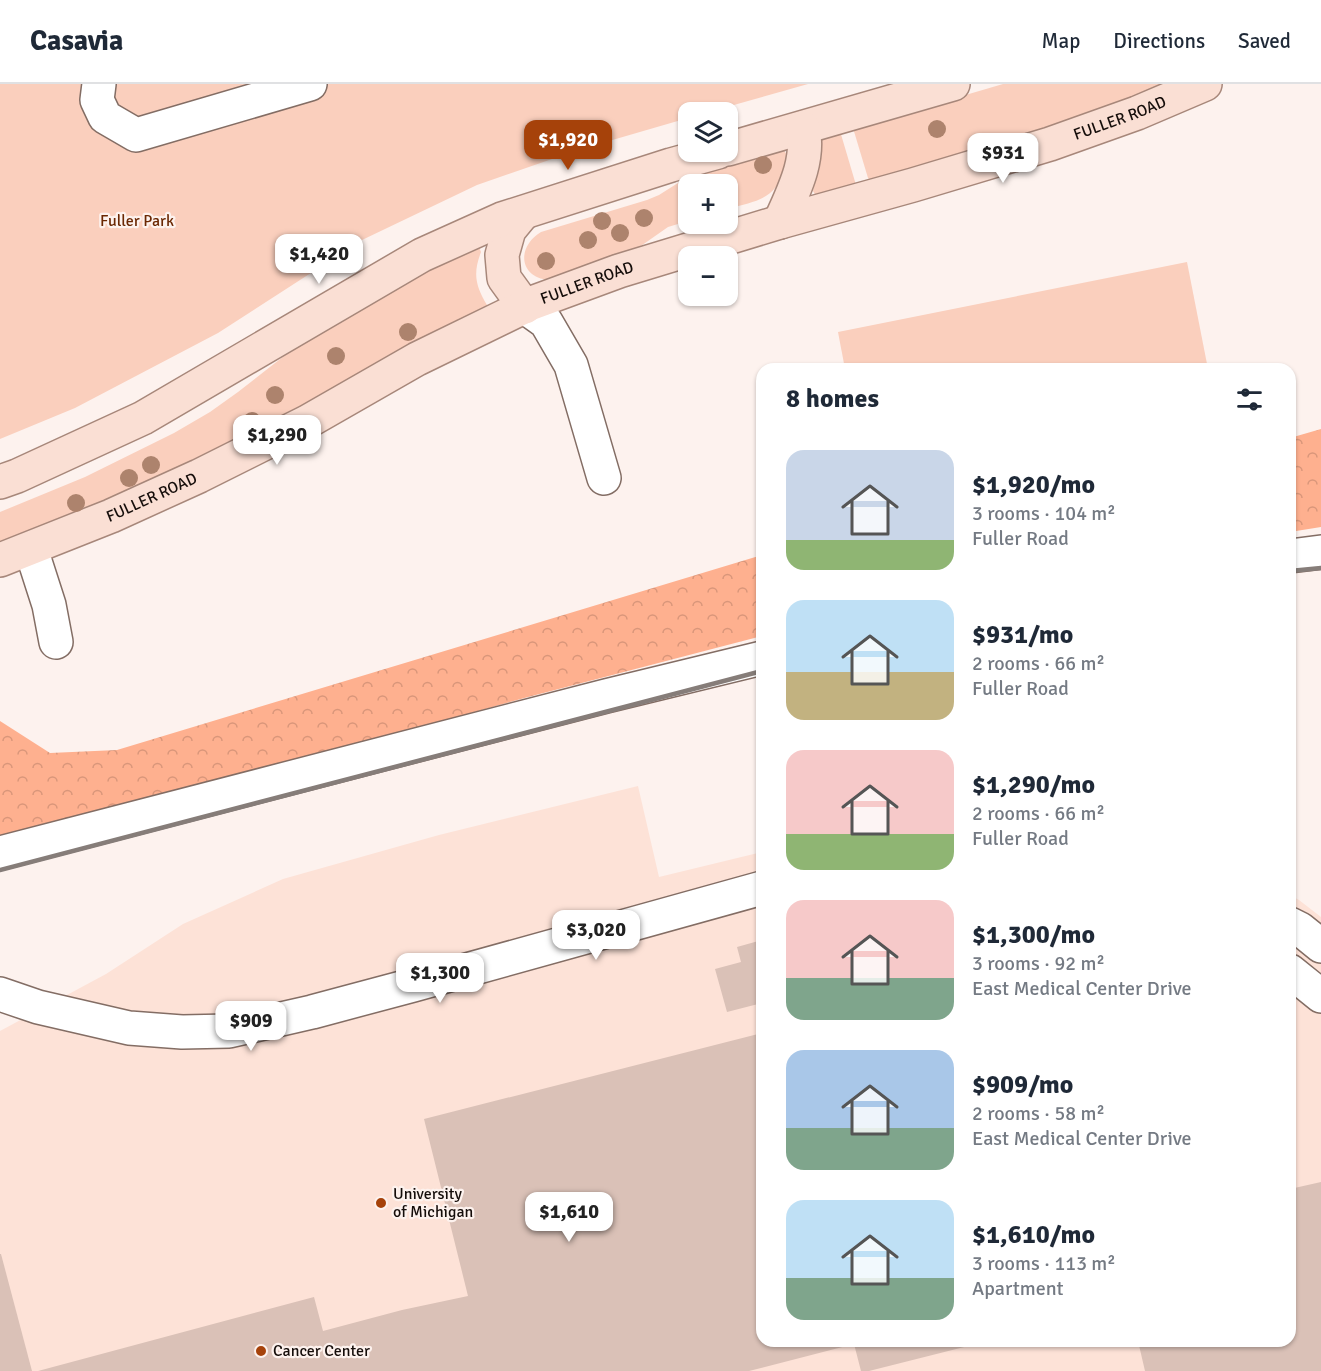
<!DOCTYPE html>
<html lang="en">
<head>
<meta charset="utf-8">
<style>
  body { margin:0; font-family:Signika,sans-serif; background:#f6f6f7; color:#1f2937; height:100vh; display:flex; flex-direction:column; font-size:22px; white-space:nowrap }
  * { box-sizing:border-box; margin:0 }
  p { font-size:20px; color:#747a83 }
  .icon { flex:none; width:33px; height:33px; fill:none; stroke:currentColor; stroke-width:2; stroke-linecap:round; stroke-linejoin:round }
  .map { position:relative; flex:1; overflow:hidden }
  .drawer { position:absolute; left:756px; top:279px; width:540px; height:984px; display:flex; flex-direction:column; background:#fff; border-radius:18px; box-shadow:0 2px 4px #0004 }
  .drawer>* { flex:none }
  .tools { position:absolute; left:678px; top:18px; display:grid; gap:12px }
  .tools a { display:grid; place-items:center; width:60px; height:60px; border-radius:12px; background:#fff; box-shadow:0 2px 4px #0004; font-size:30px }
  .price { position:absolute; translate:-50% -51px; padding:0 14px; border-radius:12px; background:#fff; color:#222; font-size:20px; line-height:39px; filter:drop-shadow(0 2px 3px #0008) }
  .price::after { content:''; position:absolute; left:50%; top:36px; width:18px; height:14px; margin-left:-9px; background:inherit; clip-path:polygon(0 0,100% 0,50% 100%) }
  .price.active { background:#a6420a; color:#fff }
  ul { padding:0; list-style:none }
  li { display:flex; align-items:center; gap:18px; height:150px; padding:0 30px }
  li span { display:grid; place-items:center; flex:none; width:168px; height:120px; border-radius:18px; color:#555 }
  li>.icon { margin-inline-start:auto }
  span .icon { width:72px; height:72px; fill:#fffc; stroke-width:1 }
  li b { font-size:26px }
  h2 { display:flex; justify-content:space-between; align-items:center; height:72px; padding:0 30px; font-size:26px }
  header { display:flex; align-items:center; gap:36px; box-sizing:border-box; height:84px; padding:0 30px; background:#fff; border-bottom:2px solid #e0e1e3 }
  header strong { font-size:28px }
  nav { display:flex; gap:33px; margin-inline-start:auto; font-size:21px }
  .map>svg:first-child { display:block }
  .built { fill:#fde2d7 }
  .green { fill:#facfbd }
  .forest { fill:url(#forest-crowns) }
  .building { fill:#dac1b7 }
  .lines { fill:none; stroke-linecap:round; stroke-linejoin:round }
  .minor-casing { stroke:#836d64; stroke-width:36 }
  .major-casing { stroke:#a7877a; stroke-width:36 }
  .minor { stroke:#fff; stroke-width:33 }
  .major { stroke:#fadfd4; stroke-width:33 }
  .rail { stroke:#867d79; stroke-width:4.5 }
  .tree { fill:#ad836d }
  .poi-dot { fill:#a6420a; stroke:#fdf2ee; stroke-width:2 }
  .labels { text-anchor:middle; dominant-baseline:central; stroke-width:4.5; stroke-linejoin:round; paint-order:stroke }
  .street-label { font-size:16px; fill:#150d0a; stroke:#fdf2ee }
  .park-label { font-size:16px; fill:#6b2803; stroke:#fdf2ee }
  .poi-label { font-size:16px; fill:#150d0a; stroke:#fdf2ee; text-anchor:start }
</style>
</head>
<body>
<header>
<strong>Casavia</strong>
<nav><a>Map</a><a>Directions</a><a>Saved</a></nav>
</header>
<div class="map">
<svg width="1321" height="1287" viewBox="0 0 1321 1287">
  <defs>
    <pattern id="forest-crowns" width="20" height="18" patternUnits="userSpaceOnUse" patternTransform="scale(1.5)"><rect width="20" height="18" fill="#feb08f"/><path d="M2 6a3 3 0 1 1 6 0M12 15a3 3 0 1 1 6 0" fill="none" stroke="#d9967a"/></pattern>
  </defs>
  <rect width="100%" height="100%" fill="#fdf2ee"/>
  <!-- built -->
  <polygon class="built" points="638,702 659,793 762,768 762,1257 1290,1257 1290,811 1299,816 1321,833 1321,1287 0,1287 0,947 106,890 183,840 283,795 439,751"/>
  <!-- green -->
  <g class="green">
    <polygon points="0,0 808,0 709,28 688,28 688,34 578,66 477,101 362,156 218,249 75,324 0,355"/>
    <polygon points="1003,0 1172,0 1080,35 871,97 868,94 853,44"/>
    <polygon points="840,47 856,101 816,112 813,107 818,79 820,54"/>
    <path d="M782,64C788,70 788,75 786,82C776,116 758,116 728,125V100H688V137L668,143L638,164L549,196C519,194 516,163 541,148L647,116L659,111L689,92Z"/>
    <path d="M479,163L481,168C473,189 475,201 487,221V223L190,382L0,462V428L85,393L174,349L210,328L238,308L293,265L396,201Z"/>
    <polygon points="1187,178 1208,285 845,285 838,248"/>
  </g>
  <!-- forest -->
  <g class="forest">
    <polygon points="1321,345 1321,443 1290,448 1290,354"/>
    <polygon points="762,471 762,552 528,613 133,724 0,758 0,637 50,669 117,666"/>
  </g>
  <!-- building -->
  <g class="building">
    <polygon points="762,856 762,919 727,928 715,885 741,878 737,863"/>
    <polygon points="762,949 762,1257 984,1258 869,1287 861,1287 854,1260 749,1287 38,1287 314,1213 323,1247 402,1226 468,1212 424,1035"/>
    <polygon points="1321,1098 1321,1287 1145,1287 1138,1257 1290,1257 1290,1105"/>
    <polygon points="0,1170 1,1170 32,1287 0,1287"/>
  </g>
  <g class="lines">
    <defs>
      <g id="minor">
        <polyline points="99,0 97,16 105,33 136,51 310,0"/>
        <polyline points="525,223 546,238 571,281 604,394"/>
        <polyline points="31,465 49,521 56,558"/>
        <polyline points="1290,472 1321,468"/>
        <polyline points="0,769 606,612 762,574"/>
        <polyline points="1290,840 1300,845 1321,862"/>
        <polyline points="1290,887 1321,912"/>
        <polyline points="0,910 38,923 129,944 182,948 229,947 312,928 413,901 762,804"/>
      </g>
      <g id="major">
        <polyline points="728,65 953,0"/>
        <polyline points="523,129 509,146 502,171 504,194 525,223"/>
        <path d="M780,138C793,108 810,77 803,44"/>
        <polyline points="0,398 17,392 143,334 422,171 502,135 671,81 718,68"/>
        <path id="s1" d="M0,476L111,432L199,392L307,338L417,275L532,219L619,187L780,138L913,101L1050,60L1137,29L1205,0"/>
      </g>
    </defs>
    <!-- minor casing -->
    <use href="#minor" class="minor-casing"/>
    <!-- major casing -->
    <use href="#major" class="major-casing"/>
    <!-- minor -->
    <use href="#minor" class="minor"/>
    <!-- major -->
    <use href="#major" class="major"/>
    <!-- rail -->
    <g class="rail">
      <polyline points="1290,487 1321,484"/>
      <polyline points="0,786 762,587"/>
    </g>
  </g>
  <!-- trees -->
  <g class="tree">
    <circle cx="937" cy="45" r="9"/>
    <circle cx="763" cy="81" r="9"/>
    <circle cx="644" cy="134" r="9"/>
    <circle cx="602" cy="137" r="9"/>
    <circle cx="620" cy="149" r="9"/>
    <circle cx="588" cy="156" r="9"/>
    <circle cx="546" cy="177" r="9"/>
    <circle cx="408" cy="248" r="9"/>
    <circle cx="336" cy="272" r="9"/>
    <circle cx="275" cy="311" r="9"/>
    <circle cx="252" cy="337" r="9"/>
    <circle cx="151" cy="381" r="9"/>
    <circle cx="129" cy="394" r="9"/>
    <circle cx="76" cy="419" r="9"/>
  </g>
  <!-- markers -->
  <g class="poi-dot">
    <circle cx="381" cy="1119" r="6"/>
    <circle cx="261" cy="1267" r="6"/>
  </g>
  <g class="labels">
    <!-- street labels -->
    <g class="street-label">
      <text stroke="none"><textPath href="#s1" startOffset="1208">FULLER ROAD</textPath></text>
      <text stroke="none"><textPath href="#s1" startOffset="650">FULLER ROAD</textPath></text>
      <text stroke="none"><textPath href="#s1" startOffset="164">FULLER ROAD</textPath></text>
    </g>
    <!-- park labels -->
    <g class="park-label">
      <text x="137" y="137">Fuller Park</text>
    </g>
    <!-- poi labels -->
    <g class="poi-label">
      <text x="393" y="1110">University<tspan x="393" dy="18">of Michigan</tspan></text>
      <text x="273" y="1267">Cancer Center</text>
    </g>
  </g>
</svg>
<div class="tools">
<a><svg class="icon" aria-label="layers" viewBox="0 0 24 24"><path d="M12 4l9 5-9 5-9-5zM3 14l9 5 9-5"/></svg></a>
<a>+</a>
<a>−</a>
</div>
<b class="price active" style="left:568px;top:87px">$1,920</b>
<b class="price" style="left:1003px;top:100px">$931</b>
<b class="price" style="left:319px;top:201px">$1,420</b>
<b class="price" style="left:277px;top:382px">$1,290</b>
<b class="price" style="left:596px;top:877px">$3,020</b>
<b class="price" style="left:440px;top:920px">$1,300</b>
<b class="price" style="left:251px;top:968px">$909</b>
<b class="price" style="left:569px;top:1159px">$1,610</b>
<section class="drawer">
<h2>8 homes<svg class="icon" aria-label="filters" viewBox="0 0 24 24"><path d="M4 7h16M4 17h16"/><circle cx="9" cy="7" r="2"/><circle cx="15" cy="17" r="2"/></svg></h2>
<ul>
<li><span style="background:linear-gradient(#c9d6e8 75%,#8fb573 0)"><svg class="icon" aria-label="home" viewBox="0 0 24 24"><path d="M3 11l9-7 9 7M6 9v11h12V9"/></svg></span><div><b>$1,920/mo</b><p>3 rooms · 104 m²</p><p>Fuller Road</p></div></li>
<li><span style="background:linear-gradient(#bfe0f5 60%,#c2b280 0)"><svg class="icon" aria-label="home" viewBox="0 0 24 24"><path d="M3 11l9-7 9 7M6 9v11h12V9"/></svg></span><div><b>$931/mo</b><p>2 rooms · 66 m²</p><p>Fuller Road</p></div></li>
<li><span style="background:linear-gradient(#f6c9c9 70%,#8fb573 0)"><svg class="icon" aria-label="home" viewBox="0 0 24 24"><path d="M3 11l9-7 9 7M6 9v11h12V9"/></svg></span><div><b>$1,290/mo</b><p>2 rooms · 66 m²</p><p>Fuller Road</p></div></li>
<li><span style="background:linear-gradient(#f6c9c9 65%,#7fa58c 0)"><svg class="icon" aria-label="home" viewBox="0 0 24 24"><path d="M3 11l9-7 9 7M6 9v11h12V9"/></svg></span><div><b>$1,300/mo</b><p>3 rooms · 92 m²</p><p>East Medical Center Drive</p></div></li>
<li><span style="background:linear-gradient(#a9c7e8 65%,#7fa58c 0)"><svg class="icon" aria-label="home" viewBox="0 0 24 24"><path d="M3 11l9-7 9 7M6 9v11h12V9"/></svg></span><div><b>$909/mo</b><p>2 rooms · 58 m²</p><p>East Medical Center Drive</p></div></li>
<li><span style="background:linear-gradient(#bfe0f5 65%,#7fa58c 0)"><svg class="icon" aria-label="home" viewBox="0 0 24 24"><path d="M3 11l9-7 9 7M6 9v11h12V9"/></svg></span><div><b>$1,610/mo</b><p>3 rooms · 113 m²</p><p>Apartment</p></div></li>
</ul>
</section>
</div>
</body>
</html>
